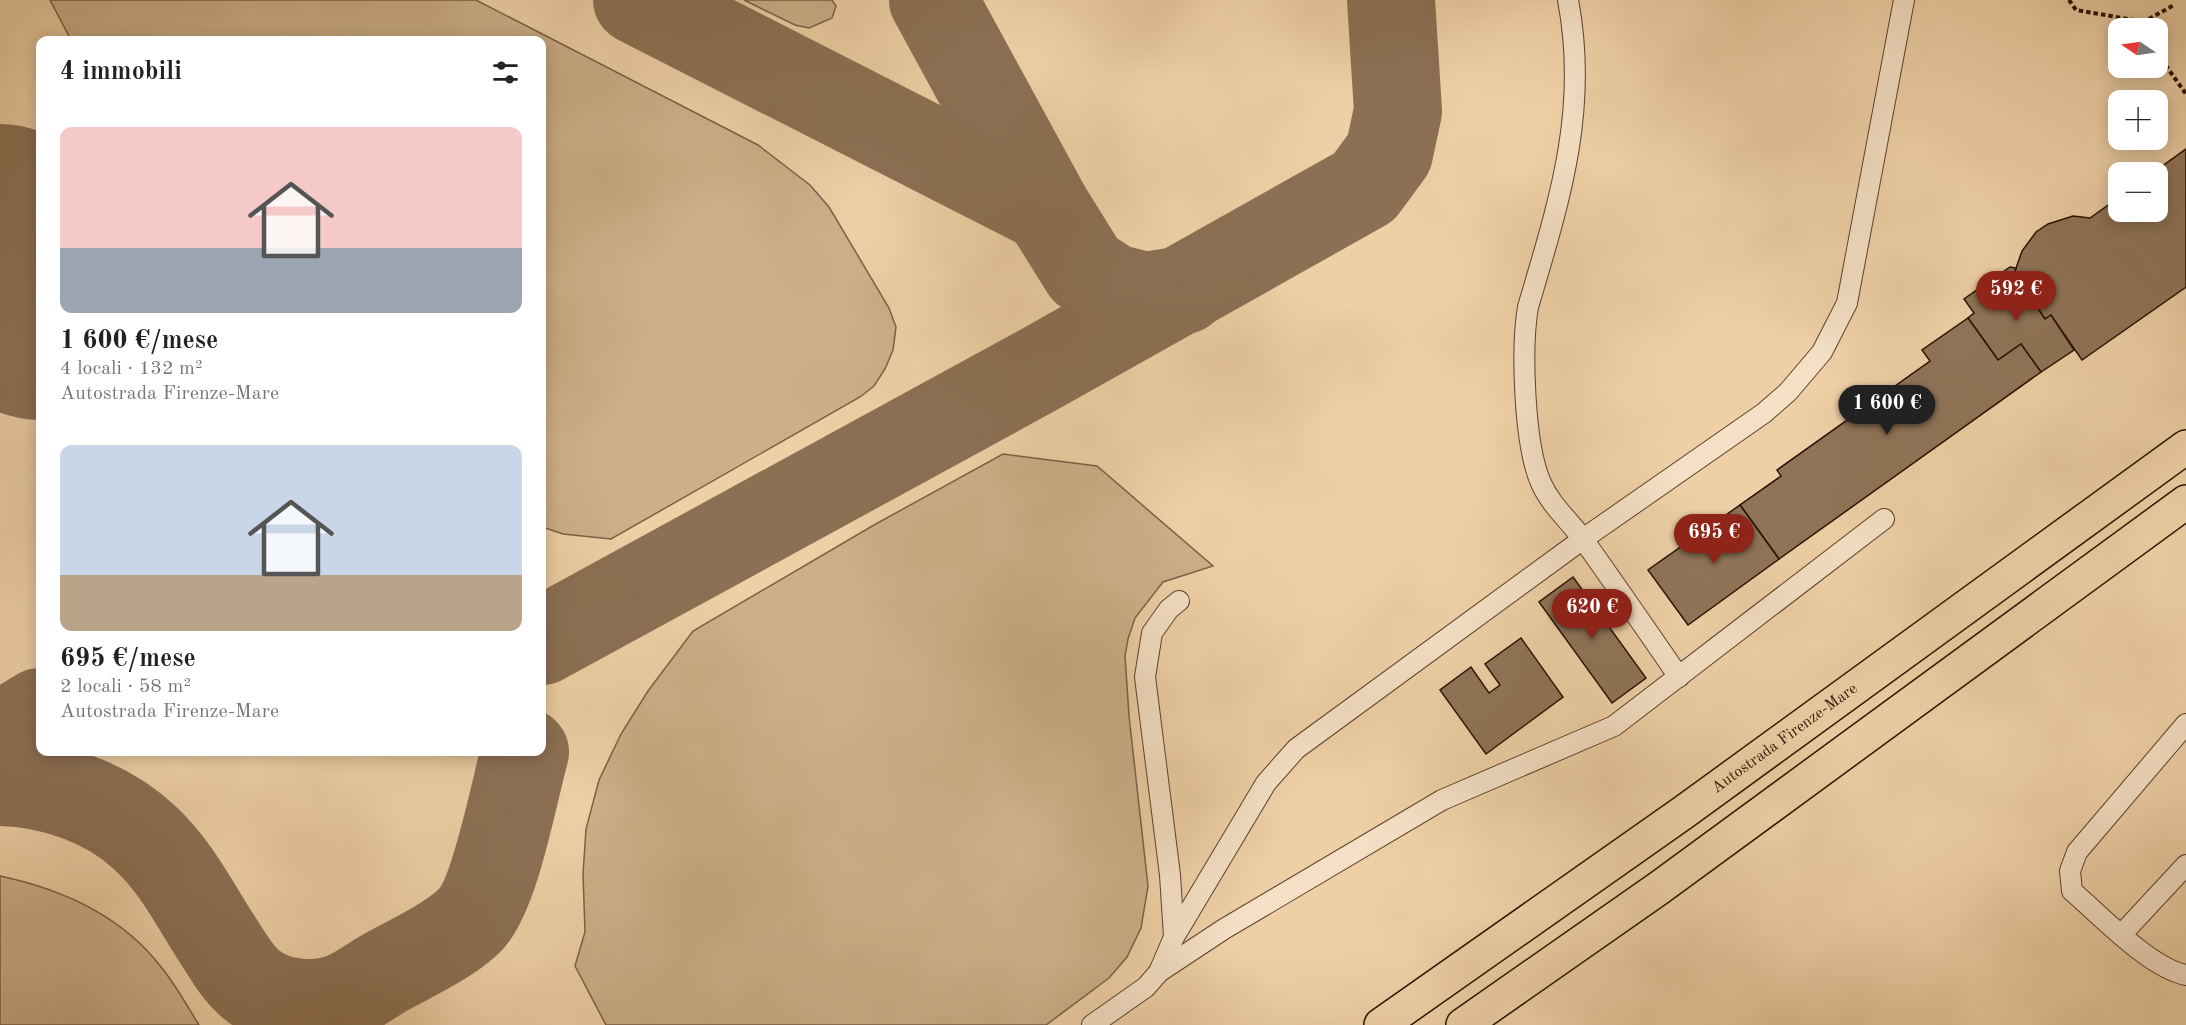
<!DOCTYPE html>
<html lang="it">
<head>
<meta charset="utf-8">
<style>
  body { margin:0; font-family:"Old Standard TT",serif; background:#f2f2f2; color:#222; height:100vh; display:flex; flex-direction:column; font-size:22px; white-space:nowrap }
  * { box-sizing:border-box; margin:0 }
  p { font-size:20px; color:#767676 }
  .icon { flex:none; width:33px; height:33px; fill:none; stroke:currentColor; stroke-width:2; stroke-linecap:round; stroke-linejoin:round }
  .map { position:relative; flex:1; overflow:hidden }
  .panel { position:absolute; left:36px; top:36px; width:510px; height:720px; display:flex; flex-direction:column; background:#fff; border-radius:12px; box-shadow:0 3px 15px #0003 }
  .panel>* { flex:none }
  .needle { width:39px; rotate:283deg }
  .buttons { position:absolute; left:2108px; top:18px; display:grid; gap:12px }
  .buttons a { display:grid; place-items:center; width:60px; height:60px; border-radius:12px; background:#fff; box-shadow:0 3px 15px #0003; font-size:30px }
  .price { position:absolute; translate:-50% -51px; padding:0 14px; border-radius:21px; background:#8f2418; color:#fff; font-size:20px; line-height:39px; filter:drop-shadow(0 2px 3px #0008) }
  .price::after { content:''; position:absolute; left:50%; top:36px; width:18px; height:14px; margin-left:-9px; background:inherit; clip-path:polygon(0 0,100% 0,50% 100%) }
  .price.active { background:#222; color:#fff }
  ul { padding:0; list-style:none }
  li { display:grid; align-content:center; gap:12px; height:318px; padding:0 24px }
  li span { display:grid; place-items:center; height:186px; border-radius:12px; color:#555 }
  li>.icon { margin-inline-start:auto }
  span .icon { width:108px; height:108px; fill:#fffc; stroke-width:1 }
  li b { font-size:26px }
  h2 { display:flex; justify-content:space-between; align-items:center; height:72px; padding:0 24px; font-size:26px }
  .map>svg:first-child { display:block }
  .green { fill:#cdb08a; stroke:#7b6046; stroke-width:1.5 }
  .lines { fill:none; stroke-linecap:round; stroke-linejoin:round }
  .taxiway { stroke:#8c7054; stroke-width:88 }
  .runway { stroke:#8c7054; stroke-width:222 }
  .building { fill:#907458; stroke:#291103; stroke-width:1.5 }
  .service-casing { stroke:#5a412c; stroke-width:22 }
  .motorway-casing { stroke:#291103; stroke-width:36 }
  .path { stroke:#291103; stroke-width:4; stroke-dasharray:4.5 3; stroke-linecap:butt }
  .service { stroke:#f5e0c5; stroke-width:20 }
  .motorway { stroke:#efd0a6; stroke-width:33 }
  .labels { text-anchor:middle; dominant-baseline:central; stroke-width:4.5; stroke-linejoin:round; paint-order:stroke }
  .street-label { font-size:16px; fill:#291103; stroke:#f5e0c5 }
</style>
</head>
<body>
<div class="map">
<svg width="2186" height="1025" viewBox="0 0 2186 1025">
  <rect width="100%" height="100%" fill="#efd0a6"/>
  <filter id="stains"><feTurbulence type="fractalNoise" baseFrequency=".00333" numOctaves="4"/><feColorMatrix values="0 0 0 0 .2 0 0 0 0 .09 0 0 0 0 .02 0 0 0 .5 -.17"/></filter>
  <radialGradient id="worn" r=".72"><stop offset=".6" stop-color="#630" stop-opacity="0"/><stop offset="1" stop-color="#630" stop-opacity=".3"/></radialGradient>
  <!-- green -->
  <g class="green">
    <polygon points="50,0 476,0 758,145 810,185 829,207 889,308 896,327 893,350 885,369 874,386 860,397 611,539 563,534 542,527 542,40 71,40"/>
    <polygon points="744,0 832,0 836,6 832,18 809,28 795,25"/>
    <polygon points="1003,454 1097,466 1213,566 1163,582 1135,618 1128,639 1125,656 1129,716 1148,886 1141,928 1127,957 1109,978 1046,1025 606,1025 575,966 585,932 583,874 586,829 599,780 621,734 648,691 693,631 874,525"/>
    <path d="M0,876C61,889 122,916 161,967C176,985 187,1006 199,1025H0Z"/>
  </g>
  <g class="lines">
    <!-- taxiway -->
    <g class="taxiway">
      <polyline points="637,0 1047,209"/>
      <polyline points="933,0 1047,209 1085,270 1113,288 1145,296 1184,290"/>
      <polyline points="542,641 1040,369 1364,187 1389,153 1398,111 1391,0"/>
      <polyline points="0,736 40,712"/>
      <path d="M0,782C51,783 107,802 145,838C176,866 196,907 219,942C228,956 238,974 252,985C276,1004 315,1008 343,997C358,991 372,980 386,972C413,957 445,943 468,922C495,898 514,791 525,752"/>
    </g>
    <!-- runway -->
    <polyline class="runway" points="0,235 40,309"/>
  </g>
  <!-- building -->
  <g class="building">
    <polygon points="2186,149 2186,287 2082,360 2051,315 2045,319 2014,274 2022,251 2036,232 2048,224 2073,216 2090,218 2118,198 2118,212 2157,212 2157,172 2154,172"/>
    <polygon points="2010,267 2016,268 2014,274 2045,319 2051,315 2074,350 2041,372 2021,344 1998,360 1968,318 1974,313 1964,299"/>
    <polygon points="1968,318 1998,360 2021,344 2041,372 1779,559 1740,505 1781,476 1777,470 1930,361 1922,350"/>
    <polygon points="1740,505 1779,559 1688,625 1648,570"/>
    <polygon points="1573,577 1646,678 1612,703 1539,602"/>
    <polygon points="1521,638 1563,697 1486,754 1440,690 1471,667 1489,693 1500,685 1485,664"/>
  </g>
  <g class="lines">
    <defs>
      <g id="service">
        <path d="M1568,0C1589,111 1559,202 1528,307C1521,348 1524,445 1541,483C1551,506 1571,522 1585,542C1617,587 1648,632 1679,677"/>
        <path d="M2186,724L2077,852L2070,871L2072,891C2101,916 2150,968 2186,975"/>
        <polyline points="2121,935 2186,865"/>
        <polyline points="1174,937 1170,875 1145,677 1152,633 1169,609 1179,601"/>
        <polyline points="1159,972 1224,929 1442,800 1614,726 1884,519"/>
        <polyline points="1092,1025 1146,987 1159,972 1174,937 1266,783 1296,749 1583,539 1764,413 1788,392 1822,352 1847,303 1904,0"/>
      </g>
      <g id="motorway">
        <path id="s1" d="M1381,1025L1684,812L2186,447"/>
        <polyline points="1463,1025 1659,888 2186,502"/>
      </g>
    </defs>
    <!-- service casing -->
    <use href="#service" class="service-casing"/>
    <!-- motorway casing -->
    <use href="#motorway" class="motorway-casing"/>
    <!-- path -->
    <g class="path">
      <polyline points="2069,0 2076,10 2134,20 2138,25 2174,5"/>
      <polyline points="2157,53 2186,94"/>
    </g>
    <!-- service -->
    <use href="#service" class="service"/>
    <!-- motorway -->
    <use href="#motorway" class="motorway"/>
  </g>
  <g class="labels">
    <!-- street labels -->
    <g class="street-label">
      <text stroke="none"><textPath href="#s1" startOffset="495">Autostrada Firenze-Mare</textPath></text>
    </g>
  </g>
  <rect width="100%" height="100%" filter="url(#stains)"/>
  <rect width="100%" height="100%" fill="url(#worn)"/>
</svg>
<div class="buttons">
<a><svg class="needle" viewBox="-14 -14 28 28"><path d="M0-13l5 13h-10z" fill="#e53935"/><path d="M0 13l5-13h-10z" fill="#767676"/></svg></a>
<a>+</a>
<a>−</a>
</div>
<b class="price" style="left:2016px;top:322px">592 €</b>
<b class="price active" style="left:1887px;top:436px">1 600 €</b>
<b class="price" style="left:1714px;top:565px">695 €</b>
<b class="price" style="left:1592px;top:640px">620 €</b>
<section class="panel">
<h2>4 immobili<svg class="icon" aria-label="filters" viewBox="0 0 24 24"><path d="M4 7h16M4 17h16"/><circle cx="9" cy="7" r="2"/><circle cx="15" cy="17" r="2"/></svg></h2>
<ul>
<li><span style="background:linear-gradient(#f6c9c9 65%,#9aa5b1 0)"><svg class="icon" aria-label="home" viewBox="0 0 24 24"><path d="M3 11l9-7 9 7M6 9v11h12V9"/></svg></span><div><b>1 600 €/mese</b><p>4 locali · 132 m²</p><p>Autostrada Firenze-Mare</p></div></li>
<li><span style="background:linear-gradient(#c9d6e8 70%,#b9a48a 0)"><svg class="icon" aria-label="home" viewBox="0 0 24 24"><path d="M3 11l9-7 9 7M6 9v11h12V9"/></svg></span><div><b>695 €/mese</b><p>2 locali · 58 m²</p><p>Autostrada Firenze-Mare</p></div></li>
</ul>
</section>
</div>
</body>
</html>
